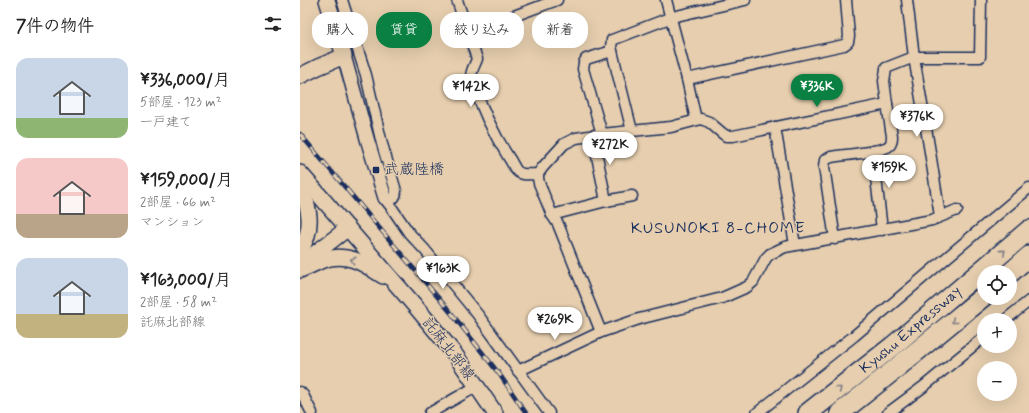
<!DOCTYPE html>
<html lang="ja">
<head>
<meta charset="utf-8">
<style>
  body { margin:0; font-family:Mynerve,"Klee One",sans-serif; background:#f2f2f2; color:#222; height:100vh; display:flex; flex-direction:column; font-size:15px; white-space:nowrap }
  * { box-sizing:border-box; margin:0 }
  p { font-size:13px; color:#767676 }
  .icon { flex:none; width:22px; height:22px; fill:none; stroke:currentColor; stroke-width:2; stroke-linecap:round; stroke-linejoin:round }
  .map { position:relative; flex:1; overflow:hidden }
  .panel { display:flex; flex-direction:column; background:#fff; width:300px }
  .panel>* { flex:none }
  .guide { position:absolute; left:12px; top:12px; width:380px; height:36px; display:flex; gap:8px }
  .buttons { position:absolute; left:677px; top:265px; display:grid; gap:8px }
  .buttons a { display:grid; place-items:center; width:40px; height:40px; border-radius:50%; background:#fff; box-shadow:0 4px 16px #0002; font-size:20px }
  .price { position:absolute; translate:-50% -34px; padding:0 9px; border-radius:14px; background:#fff; color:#222; font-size:13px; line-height:26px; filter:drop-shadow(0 1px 2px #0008) }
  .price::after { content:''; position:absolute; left:50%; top:24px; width:12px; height:9px; margin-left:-6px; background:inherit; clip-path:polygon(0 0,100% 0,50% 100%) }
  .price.current { background:#0b8043; color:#fff }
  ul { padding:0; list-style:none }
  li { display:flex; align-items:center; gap:12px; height:100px; padding:0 16px }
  li span { display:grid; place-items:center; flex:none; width:112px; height:80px; border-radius:12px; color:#555 }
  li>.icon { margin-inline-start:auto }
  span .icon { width:48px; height:48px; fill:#fffc; stroke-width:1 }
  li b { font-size:17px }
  h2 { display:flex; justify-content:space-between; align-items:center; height:48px; padding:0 16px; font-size:17px }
  .chip { padding:0 14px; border-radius:16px; background:#fff; box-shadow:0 4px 16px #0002; font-size:14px; line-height:36px }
  .chip.current { background:#0b8043; color:#fff }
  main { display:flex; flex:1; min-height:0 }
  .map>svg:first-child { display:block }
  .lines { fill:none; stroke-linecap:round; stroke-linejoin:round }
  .minor-casing { stroke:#1b2f5e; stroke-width:13 }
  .tertiary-casing { stroke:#1b2f5e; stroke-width:16 }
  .secondary-casing { stroke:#1b2f5e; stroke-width:18 }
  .motorway-casing { stroke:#1b2f5e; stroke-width:22 }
  .minor { stroke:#e6ceae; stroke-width:10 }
  .tertiary { stroke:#e6ceae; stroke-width:13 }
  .secondary { stroke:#e6ceae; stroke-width:15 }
  .motorway { stroke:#e6ceae; stroke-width:19 }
  .rail-casing { stroke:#1b2f5e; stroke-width:4.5 }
  .rail { stroke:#e6ceae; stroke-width:3; stroke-dasharray:9; stroke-linecap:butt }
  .oneway { stroke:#807e86 }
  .poi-dot { fill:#1b2f5e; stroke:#e6ceae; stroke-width:1.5 }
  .labels { text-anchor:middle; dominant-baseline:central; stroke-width:3; stroke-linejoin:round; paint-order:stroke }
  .poi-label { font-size:15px; fill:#1b2f5e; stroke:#e6ceae; text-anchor:start }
  .street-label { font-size:15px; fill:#1b2f5e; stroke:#e6ceae }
  .neighbourhood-label { font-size:16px; letter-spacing:1px; fill:#1b2f5e; stroke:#e6ceae }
</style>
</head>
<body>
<main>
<section class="panel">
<h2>7件の物件<svg class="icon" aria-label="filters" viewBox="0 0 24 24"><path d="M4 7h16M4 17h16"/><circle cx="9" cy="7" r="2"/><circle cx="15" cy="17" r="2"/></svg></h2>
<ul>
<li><span style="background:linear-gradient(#c9d6e8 75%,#8fb573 0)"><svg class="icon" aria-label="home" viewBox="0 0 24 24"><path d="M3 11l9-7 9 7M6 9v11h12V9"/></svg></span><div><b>¥336,000/月</b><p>5部屋 · 123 m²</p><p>一戸建て</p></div></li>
<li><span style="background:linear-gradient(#f6c9c9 70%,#b9a48a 0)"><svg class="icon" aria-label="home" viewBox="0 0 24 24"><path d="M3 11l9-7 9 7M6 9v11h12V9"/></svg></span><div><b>¥159,000/月</b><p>2部屋 · 66 m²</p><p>マンション</p></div></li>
<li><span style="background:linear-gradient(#c9d6e8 70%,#c2b280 0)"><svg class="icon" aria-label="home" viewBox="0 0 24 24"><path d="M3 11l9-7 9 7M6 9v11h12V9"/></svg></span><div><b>¥163,000/月</b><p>2部屋 · 58 m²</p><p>託麻北部線</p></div></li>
</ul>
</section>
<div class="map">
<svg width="729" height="413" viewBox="0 0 729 413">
  <rect width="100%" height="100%" fill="#e6ceae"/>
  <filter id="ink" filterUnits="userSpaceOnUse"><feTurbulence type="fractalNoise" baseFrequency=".025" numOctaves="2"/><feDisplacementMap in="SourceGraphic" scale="8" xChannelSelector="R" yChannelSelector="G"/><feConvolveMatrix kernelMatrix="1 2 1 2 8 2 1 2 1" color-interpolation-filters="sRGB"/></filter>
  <g filter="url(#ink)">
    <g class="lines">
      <defs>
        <g id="minor">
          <path d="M42,0L66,75L82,144L96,191C96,197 93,199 88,203"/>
          <path d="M157,0L177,59C175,65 171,70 171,77C180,105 193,133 209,158C212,162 214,168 217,171C222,176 232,174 238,174"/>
          <polyline points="366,0 387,79 396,120"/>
          <polyline points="607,0 614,57 630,152 640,216"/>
          <polyline points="168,33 257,0"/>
          <polyline points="387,79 544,45 548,42 549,36 546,0"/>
          <polyline points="475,127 495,245"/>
          <polyline points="332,131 311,47 312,40 372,17 445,0"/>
          <polyline points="302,134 283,69 284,63 286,59 312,51"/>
          <polyline points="293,136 306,201"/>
          <polyline points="573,151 582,230"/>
          <polyline points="85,198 109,233 125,250 178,315 249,413"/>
          <polyline points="252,215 306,201 332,196"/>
          <path d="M535,239L524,167L525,160L531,157C542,155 584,152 590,145C592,142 592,139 592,136L587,104"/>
          <polyline points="705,320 729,301"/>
          <polyline points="301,332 258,224 252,215 239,183 238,178 238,174 240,171 243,167 264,144 276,138 302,134 371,127 401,119 409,122 422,133 426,136 433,136 587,104 584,81 585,76 586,68 614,57 680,57 681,0"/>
          <polyline points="218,371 301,332 339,319 422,298 447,287 453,282 466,258 470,254 485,247 632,220 657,210"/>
          <polyline points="0,392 3,395 12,413"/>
          <polyline points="130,413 177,386"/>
          <polyline points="457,413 554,336 729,188"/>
          <polyline points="588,413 623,387 684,337"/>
        </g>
        <polyline id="tertiary" points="44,56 68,142 85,198"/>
        <g id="secondary">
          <polyline points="0,76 18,67 44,56 27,0"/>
          <polyline points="0,173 116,307 154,353 195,413"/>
          <path d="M0,184C9,206 15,229 0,250"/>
          <polyline points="4,262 48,228"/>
          <path d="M0,270C8,267 15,263 23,260C48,252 63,263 83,276"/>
        </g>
        <g id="motorway">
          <polyline points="710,273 729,256"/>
          <path id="s1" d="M508,413L593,346L729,230"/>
          <polyline points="540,413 594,370 684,296"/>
        </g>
      </defs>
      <!-- minor casing -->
      <use href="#minor" class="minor-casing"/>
      <!-- tertiary casing -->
      <use href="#tertiary" class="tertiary-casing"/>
      <!-- secondary casing -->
      <use href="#secondary" class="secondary-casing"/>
      <!-- motorway casing -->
      <use href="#motorway" class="motorway-casing"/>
      <!-- minor -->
      <use href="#minor" class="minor"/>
      <!-- tertiary -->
      <use href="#tertiary" class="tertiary"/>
      <!-- secondary -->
      <use href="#secondary" class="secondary"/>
      <!-- motorway -->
      <use href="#motorway" class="motorway"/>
      <defs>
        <polyline id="rail" points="0,134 152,314 200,375 226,413"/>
      </defs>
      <!-- rail casing -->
      <use href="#rail" class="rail-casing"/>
      <!-- rail -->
      <use href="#rail" class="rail"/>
    </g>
    <!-- one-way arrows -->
    <defs><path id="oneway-chevron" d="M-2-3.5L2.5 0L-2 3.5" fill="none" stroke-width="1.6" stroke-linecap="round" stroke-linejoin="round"/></defs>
    <g class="oneway">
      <use href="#oneway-chevron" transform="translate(703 252) rotate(-40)"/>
      <use href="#oneway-chevron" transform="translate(53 260) rotate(-161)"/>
      <use href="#oneway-chevron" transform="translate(654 321) rotate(141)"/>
      <use href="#oneway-chevron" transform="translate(539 389) rotate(-38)"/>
    </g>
  </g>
  <!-- markers -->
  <rect class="poi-dot" x="72" y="166" width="8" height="8" rx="2"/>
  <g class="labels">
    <!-- poi labels -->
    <g class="poi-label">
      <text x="84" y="170">武蔵陸橋</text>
    </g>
    <!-- street labels -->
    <g class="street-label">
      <text stroke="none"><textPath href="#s1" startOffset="132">Kyushu Expressway</textPath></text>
      <text transform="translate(148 349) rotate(52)">託麻北部線</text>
    </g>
    <!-- neighbourhood labels -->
    <g class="neighbourhood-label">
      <text x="418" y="228">KUSUNOKI 8-CHOME</text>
    </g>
  </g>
</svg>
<div class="buttons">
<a><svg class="icon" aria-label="locate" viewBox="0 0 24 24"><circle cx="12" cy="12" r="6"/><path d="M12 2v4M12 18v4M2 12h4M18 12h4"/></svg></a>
<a>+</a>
<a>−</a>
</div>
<b class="price" style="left:171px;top:108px">¥142K</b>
<b class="price current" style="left:517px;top:108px">¥336K</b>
<b class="price" style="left:617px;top:138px">¥376K</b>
<b class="price" style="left:310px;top:166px">¥272K</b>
<b class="price" style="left:589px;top:189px">¥159K</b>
<b class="price" style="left:143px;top:290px">¥163K</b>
<b class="price" style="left:255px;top:341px">¥269K</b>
<div class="guide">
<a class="chip">購入</a>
<a class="chip current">賃貸</a>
<a class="chip">絞り込み</a>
<a class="chip">新着</a>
</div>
</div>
</main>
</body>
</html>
